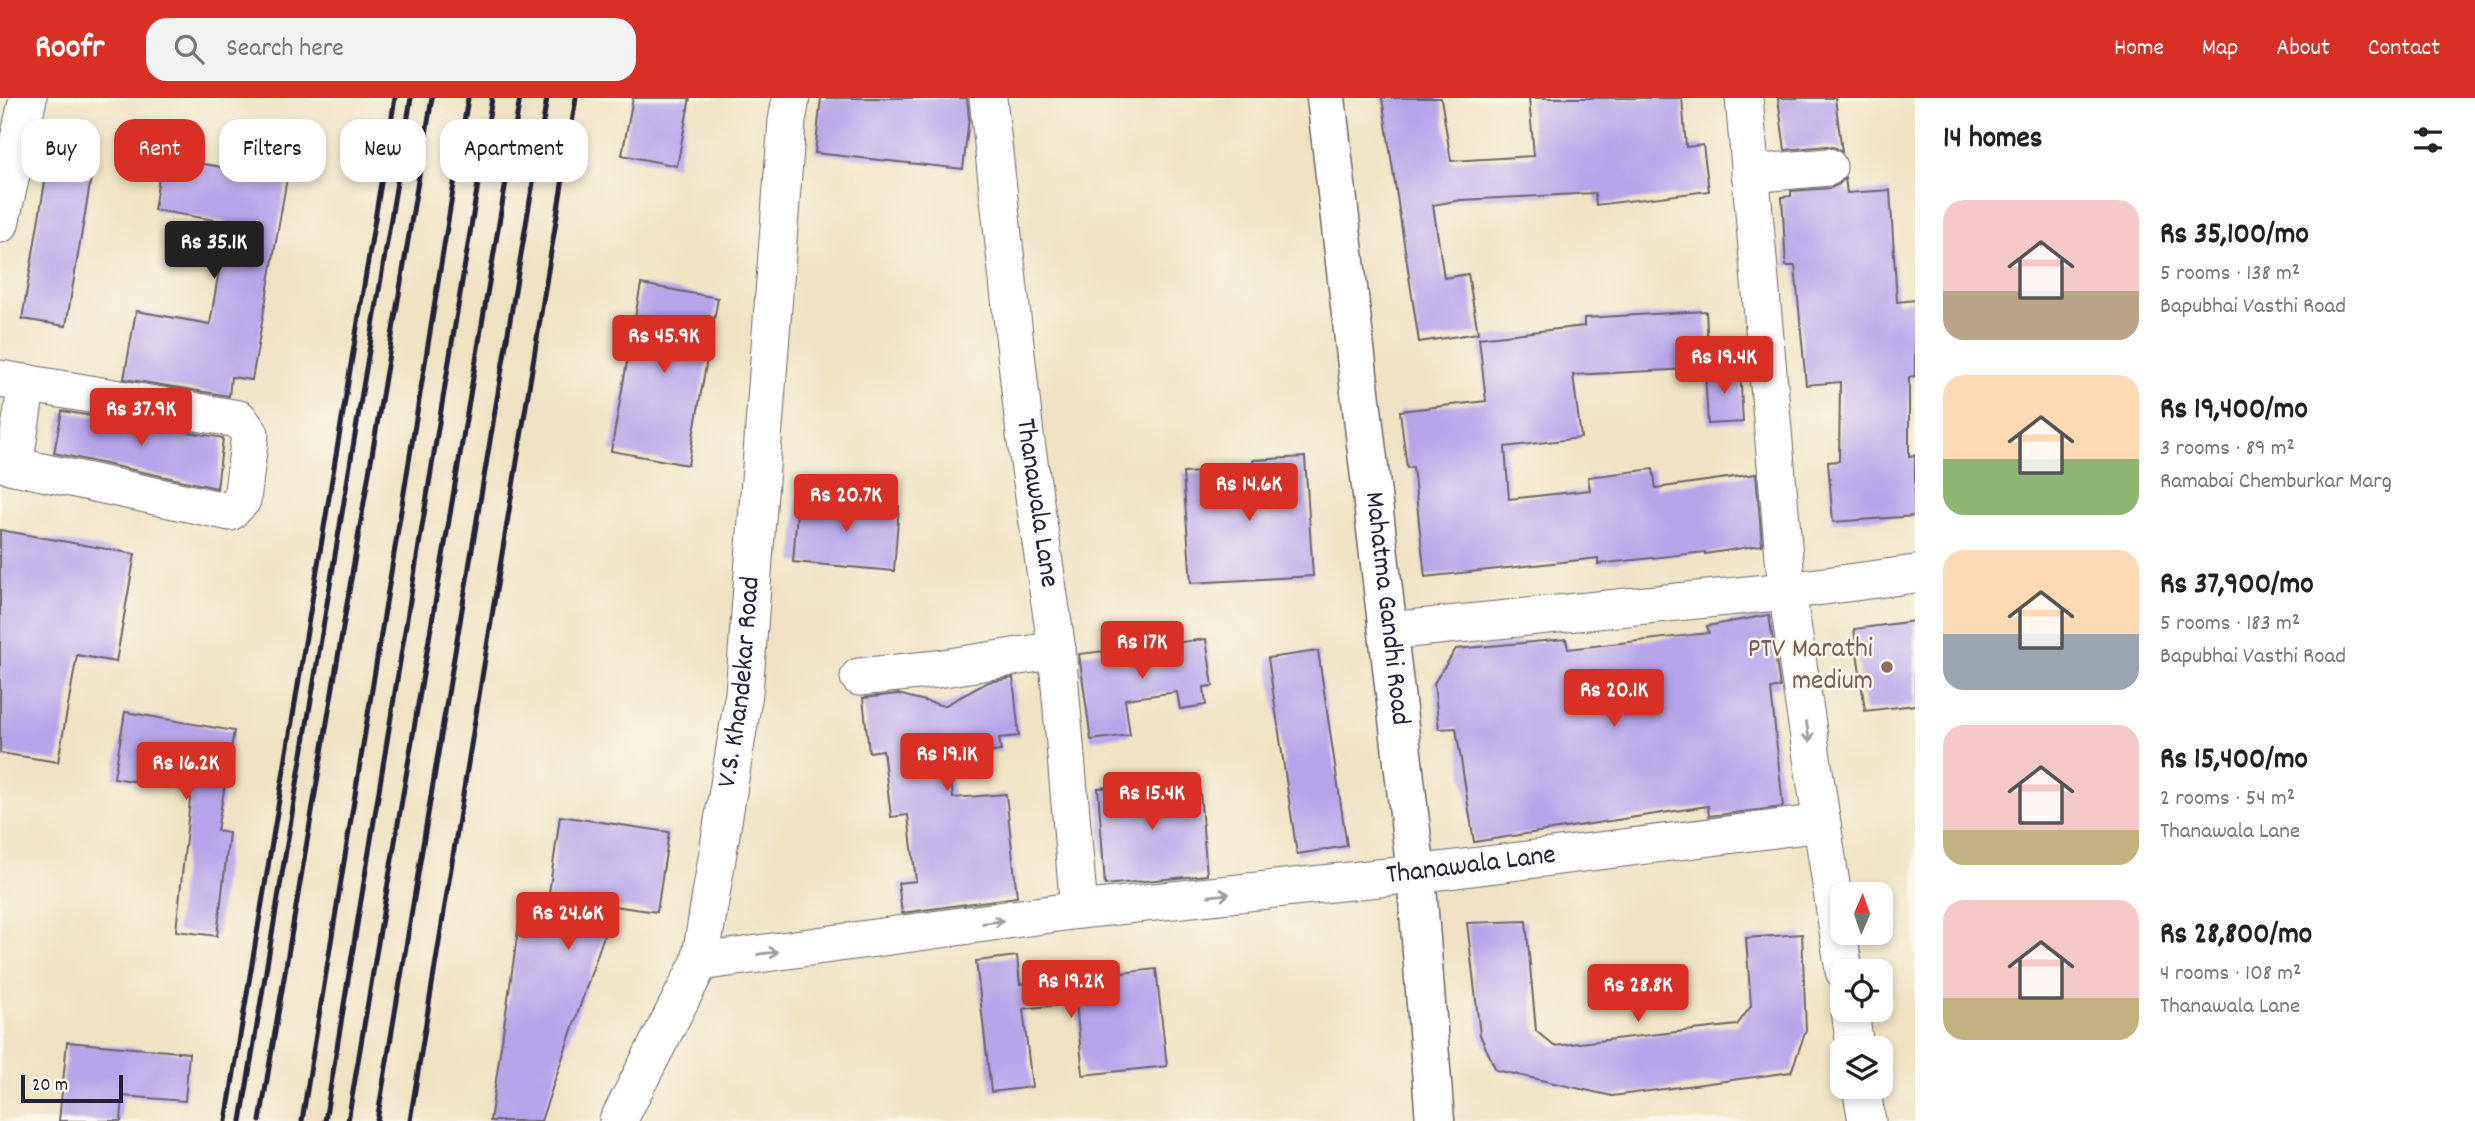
<!DOCTYPE html>
<html lang="en">
<head>
<meta charset="utf-8">
<style>
  body { margin:0; font-family:Dekko,sans-serif; background:#f2f2f2; color:#222; height:100vh; display:flex; flex-direction:column; font-size:26px; white-space:nowrap }
  * { box-sizing:border-box; margin:0 }
  p { font-size:23px; color:#767676 }
  .icon { flex:none; width:38px; height:38px; fill:none; stroke:currentColor; stroke-width:2; stroke-linecap:round; stroke-linejoin:round }
  .map { position:relative; flex:1; overflow:hidden }
  .sheet { display:flex; flex-direction:column; background:#fff; width:560px }
  .sheet>* { flex:none }
  .guide { position:absolute; left:21px; top:21px; width:665px; height:63px; display:flex; gap:14px }
  .needle { width:46px; rotate:2deg }
  .buttons { position:absolute; left:1830px; top:784px; display:grid; gap:14px }
  .buttons a { display:grid; place-items:center; width:63px; height:63px; border-radius:14px; background:#fff; box-shadow:0 4px 10px #0003; font-size:35px }
  .scale { position:absolute; left:21px; bottom:18px; width:102px; box-sizing:border-box; padding-left:7px; border:4px solid #22223b; border-top:0; font-size:19px; line-height:24px; white-space:nowrap; color:#22223b; -webkit-text-stroke:5px #fbf7ec; paint-order:stroke }
  .price { position:absolute; translate:-50% -60px; padding:0 16px; border-radius:7px; background:#d93025; color:#fff; font-size:23px; line-height:46px; filter:drop-shadow(0 2px 4px #0008) }
  .price::after { content:''; position:absolute; left:50%; top:42px; width:21px; height:16px; margin-left:-10px; background:inherit; clip-path:polygon(0 0,100% 0,50% 100%) }
  .price.selected { background:#222; color:#fff }
  ul { padding:0; list-style:none }
  li { display:flex; align-items:center; gap:21px; height:175px; padding:0 28px }
  li span { display:grid; place-items:center; flex:none; width:196px; height:140px; border-radius:21px; color:#555 }
  li>.icon { margin-inline-start:auto }
  span .icon { width:84px; height:84px; fill:#fffc; stroke-width:1 }
  li b { font-size:30px }
  h2 { display:flex; justify-content:space-between; align-items:center; height:84px; padding:0 28px; font-size:30px }
  .tag { padding:0 24px; border-radius:21px; background:#fff; box-shadow:0 4px 10px #0003; font-size:24px; line-height:63px }
  .tag.selected { background:#d93025; color:#fff }
  header { display:flex; align-items:center; gap:42px; box-sizing:border-box; height:98px; padding:0 35px; background:#d93025; color:#fff }
  header strong { font-size:33px }
  nav { display:flex; gap:38px; margin-inline-start:auto; font-size:24px }
  .search { width:490px; height:63px; background:#f2f2f2; display:flex; align-items:center; gap:18px; box-sizing:border-box; padding:0 24px; border-radius:21px; color:#767676; font-size:26px }
  main { display:flex; flex:1; min-height:0 }
  .map>svg:first-child { display:block }
  .building { fill:#b5a4e9 }
  .lines { fill:none; stroke-linecap:round; stroke-linejoin:round }
  .street-casing { stroke:#6a656b; stroke-width:39 }
  .secondary-casing { stroke:#6a656b; stroke-width:41 }
  .street { stroke:#fff; stroke-width:37 }
  .secondary { stroke:#fff; stroke-width:38 }
  .rail { stroke:#22223b; stroke-width:5 }
  .oneway { stroke:#9c9ca7 }
  .education-dot { fill:#8d6e63; stroke:#fbf7ec; stroke-width:2.5 }
  .labels { text-anchor:middle; dominant-baseline:central; stroke-width:5; stroke-linejoin:round; paint-order:stroke }
  .street-label { font-size:28px; fill:#22223b; stroke:#fbf7ec }
  .education-label { font-size:28px; fill:#785e54; stroke:#fbf7ec; text-anchor:end }
</style>
</head>
<body>
<header>
<strong>Roofr</strong>
<div class="search"><svg class="icon" aria-label="search" viewBox="0 0 24 24"><circle cx="10" cy="10" r="6"/><path d="M15 15l6 6"/></svg>Search here</div>
<nav><a>Home</a><a>Map</a><a>About</a><a>Contact</a></nav>
</header>
<main>
<div class="map">
<svg width="1915" height="1023" viewBox="0 0 1915 1023">
  <rect width="100%" height="100%" fill="#fbf7ec"/>
  <filter id="ink" filterUnits="userSpaceOnUse"><feTurbulence type="fractalNoise" baseFrequency=".0143" numOctaves="2"/><feDisplacementMap in="SourceGraphic" scale="14" xChannelSelector="R" yChannelSelector="G"/><feConvolveMatrix kernelMatrix="1 2 1 2 8 2 1 2 1" color-interpolation-filters="sRGB"/></filter>
  <filter id="wash" filterUnits="userSpaceOnUse"><feTurbulence type="fractalNoise" baseFrequency=".00686" numOctaves="4" result="noise"/><feDisplacementMap in="SourceGraphic" scale="28" xChannelSelector="R" yChannelSelector="G"/><feGaussianBlur stdDeviation="1.57" result="paint"/><feColorMatrix in="noise" values="0 0 0 0 0 0 0 0 0 0 0 0 0 0 0 0 0 1.4 0 .05"/><feComposite in="paint" operator="in"/></filter>
  <g filter="url(#wash)">
    <rect width="100%" height="100%" fill="#efe2c3"/>
    <g id="blocks">
      <!-- building -->
      <g class="building">
        <polygon points="633,0 690,0 677,68 622,57"/>
        <polygon points="821,0 967,0 969,20 963,71 815,55"/>
        <polygon points="1382,0 1441,0 1451,63 1534,58 1529,0 1682,0 1686,49 1703,47 1709,93 1596,107 1595,95 1461,102 1433,107 1444,180 1468,176 1478,235 1419,244"/>
        <polygon points="1778,0 1835,0 1842,54 1836,50 1827,48 1785,52"/>
        <polygon points="162,59 287,80 252,282 231,279 229,298 124,281 136,213 210,226 227,124 154,112"/>
        <polygon points="47,72 91,80 66,228 22,221"/>
        <polygon points="1845,80 1847,95 1890,92 1897,204 1915,202 1915,278 1909,279 1909,358 1915,357 1915,418 1833,424 1828,364 1839,363 1840,284 1806,287 1795,168 1786,168 1782,99 1791,98 1791,93 1831,90 1839,86"/>
        <polygon points="641,186 718,200 688,367 611,353"/>
        <polygon points="1706,213 1709,270 1573,277 1581,340 1505,349 1509,401 1590,392 1588,379 1653,371 1656,390 1756,376 1762,447 1705,456 1705,454 1598,466 1598,460 1425,479 1413,369 1407,370 1400,313 1486,303 1479,240 1584,228 1584,220"/>
        <polygon points="1740,271 1743,324 1708,326 1705,273"/>
        <polygon points="62,313 223,340 217,390 54,355"/>
        <polygon points="1305,359 1313,478 1191,485 1183,375 1253,372 1253,362"/>
        <polygon points="798,400 899,408 894,473 793,464"/>
        <polygon points="0,432 135,456 116,564 77,557 58,664 0,655"/>
        <polygon points="1769,517 1780,589 1771,591 1783,709 1709,718 1708,708 1474,744 1456,630 1439,631 1434,585 1456,551 1566,541 1568,551 1709,535 1707,528"/>
        <polygon points="1915,523 1915,607 1865,613 1854,531"/>
        <polygon points="1206,541 1213,588 1204,589 1206,607 1180,611 1177,594 1125,601 1130,637 1091,642 1079,556"/>
        <polygon points="1318,553 1347,748 1297,756 1268,560"/>
        <polygon points="1013,580 1019,638 999,640 1001,653 949,659 953,700 1006,696 1017,799 902,815 898,785 916,783 908,717 891,719 883,652 869,654 863,600 898,596 944,608 988,584"/>
        <polygon points="125,614 234,633 217,733 229,735 217,838 176,833 191,693 114,680"/>
        <polygon points="1199,683 1207,777 1105,787 1098,690"/>
        <polygon points="560,718 669,734 657,814 614,808 541,1023 490,1023 520,819 545,823"/>
        <polygon points="1526,823 1536,933 1554,948 1737,927 1751,908 1746,840 1802,836 1806,932 1791,974 1612,998 1496,972 1480,937 1467,825"/>
        <polygon points="1017,858 1020,886 1156,871 1167,968 1083,977 1076,905 1023,911 1032,989 991,994 976,863"/>
        <polygon points="67,944 189,955 185,1003 123,998 121,1023 59,1023"/>
      </g>
    </g>
  </g>
  <g filter="url(#ink)">
    <use href="#blocks" fill-opacity="0" stroke="#6a656b" stroke-width="2"/>
    <g class="lines">
      <defs>
        <g id="street">
          <path id="s1" d="M988,0L1025,337L1057,552L1079,812"/>
          <polyline points="1744,0 1787,493 1844,873"/>
          <polyline points="1750,76 1828,69"/>
          <polyline points="0,126 28,0"/>
          <polyline points="0,281 239,321 250,336 242,402 230,414 0,365"/>
          <polyline points="14,368 27,285"/>
          <polyline points="1388,533 1787,493 1915,476"/>
          <polyline points="859,579 937,571 1057,552"/>
          <path id="s2" d="M700,864L1079,812L1416,776L1822,725"/>
          <polyline points="1850,912 1855,950"/>
          <polyline points="1861,989 1867,1023"/>
          <path id="s3" d="M618,1023L700,864L744,595L787,23L791,0"/>
        </g>
        <g id="secondary">
          <path id="s4" d="M1326,0L1416,776L1435,1023"/>
        </g>
      </defs>
      <!-- street casing -->
      <use href="#street" class="street-casing"/>
      <!-- secondary casing -->
      <use href="#secondary" class="secondary-casing"/>
      <!-- street -->
      <use href="#street" class="street"/>
      <!-- secondary -->
      <use href="#secondary" class="secondary"/>
      <!-- rail -->
      <g class="rail">
        <polyline points="226,1023 395,0"/>
        <polyline points="241,1023 411,0"/>
        <polyline points="260,1023 432,0"/>
        <polyline points="302,1023 468,0"/>
        <polyline points="325,1023 492,0"/>
        <polyline points="348,1023 520,0"/>
        <polyline points="377,1023 547,0"/>
        <polyline points="410,1023 576,0"/>
      </g>
    </g>
    <!-- one-way arrows -->
    <defs><path id="oneway-shaft" d="M-6 0H5M1.5-3L5.5 0L1.5 3" fill="none" stroke-width="1.6" stroke-linecap="round" stroke-linejoin="round" transform="scale(1.75)"/></defs>
    <g class="oneway">
      <use href="#oneway-shaft" transform="translate(1808 634) rotate(81)"/>
      <use href="#oneway-shaft" transform="translate(1219 797) rotate(-6)"/>
      <use href="#oneway-shaft" transform="translate(993 824) rotate(-8)"/>
      <use href="#oneway-shaft" transform="translate(768 855) rotate(-8)"/>
    </g>
  </g>
  <!-- markers -->
  <circle class="education-dot" cx="1887" cy="569" r="7"/>
  <g class="labels">
    <!-- street labels -->
    <g class="street-label">
      <text stroke="none"><textPath href="#s1" startOffset="408">Thanawala Lane</textPath></text>
      <text stroke="none"><textPath href="#s4" startOffset="514">Mahatma Gandhi Road</textPath></text>
      <text stroke="none"><textPath href="#s3" startOffset="462">V.S. Khandekar Road</textPath></text>
      <text stroke="none"><textPath href="#s2" startOffset="777">Thanawala Lane</textPath></text>
    </g>
    <!-- education labels -->
    <g class="education-label">
      <text x="1873" y="553">PTV Marathi<tspan x="1873" dy="32">medium</tspan></text>
    </g>
  </g>
</svg>
<div class="buttons">
<a><svg class="needle" viewBox="-14 -14 28 28"><path d="M0-13l5 13h-10z" fill="#e53935"/><path d="M0 13l5-13h-10z" fill="#767676"/></svg></a>
<a><svg class="icon" aria-label="locate" viewBox="0 0 24 24"><circle cx="12" cy="12" r="6"/><path d="M12 2v4M12 18v4M2 12h4M18 12h4"/></svg></a>
<a><svg class="icon" aria-label="layers" viewBox="0 0 24 24"><path d="M12 4l9 5-9 5-9-5zM3 14l9 5 9-5"/></svg></a>
</div>
<div class="scale">20 m</div>
<b class="price selected" style="left:214px;top:183px">Rs 35.1K</b>
<b class="price" style="left:664px;top:277px">Rs 45.9K</b>
<b class="price" style="left:1724px;top:298px">Rs 19.4K</b>
<b class="price" style="left:141px;top:350px">Rs 37.9K</b>
<b class="price" style="left:1249px;top:425px">Rs 14.6K</b>
<b class="price" style="left:846px;top:436px">Rs 20.7K</b>
<b class="price" style="left:1142px;top:583px">Rs 17K</b>
<b class="price" style="left:1614px;top:631px">Rs 20.1K</b>
<b class="price" style="left:947px;top:695px">Rs 19.1K</b>
<b class="price" style="left:186px;top:704px">Rs 16.2K</b>
<b class="price" style="left:1152px;top:734px">Rs 15.4K</b>
<b class="price" style="left:568px;top:854px">Rs 24.6K</b>
<b class="price" style="left:1071px;top:922px">Rs 19.2K</b>
<b class="price" style="left:1638px;top:926px">Rs 28.8K</b>
<div class="guide">
<a class="tag">Buy</a>
<a class="tag selected">Rent</a>
<a class="tag">Filters</a>
<a class="tag">New</a>
<a class="tag">Apartment</a>
</div>
</div>
<section class="sheet">
<h2>14 homes<svg class="icon" aria-label="filters" viewBox="0 0 24 24"><path d="M4 7h16M4 17h16"/><circle cx="9" cy="7" r="2"/><circle cx="15" cy="17" r="2"/></svg></h2>
<ul>
<li><span style="background:linear-gradient(#f6c9c9 65%,#b9a48a 0)"><svg class="icon" aria-label="home" viewBox="0 0 24 24"><path d="M3 11l9-7 9 7M6 9v11h12V9"/></svg></span><div><b>Rs 35,100/mo</b><p>5 rooms · 138 m²</p><p>Bapubhai Vasthi Road</p></div></li>
<li><span style="background:linear-gradient(#ffd9b3 60%,#8fb573 0)"><svg class="icon" aria-label="home" viewBox="0 0 24 24"><path d="M3 11l9-7 9 7M6 9v11h12V9"/></svg></span><div><b>Rs 19,400/mo</b><p>3 rooms · 89 m²</p><p>Ramabai Chemburkar Marg</p></div></li>
<li><span style="background:linear-gradient(#ffd9b3 60%,#9aa5b1 0)"><svg class="icon" aria-label="home" viewBox="0 0 24 24"><path d="M3 11l9-7 9 7M6 9v11h12V9"/></svg></span><div><b>Rs 37,900/mo</b><p>5 rooms · 183 m²</p><p>Bapubhai Vasthi Road</p></div></li>
<li><span style="background:linear-gradient(#f6c9c9 75%,#c2b280 0)"><svg class="icon" aria-label="home" viewBox="0 0 24 24"><path d="M3 11l9-7 9 7M6 9v11h12V9"/></svg></span><div><b>Rs 15,400/mo</b><p>2 rooms · 54 m²</p><p>Thanawala Lane</p></div></li>
<li><span style="background:linear-gradient(#f6c9c9 70%,#c2b280 0)"><svg class="icon" aria-label="home" viewBox="0 0 24 24"><path d="M3 11l9-7 9 7M6 9v11h12V9"/></svg></span><div><b>Rs 28,800/mo</b><p>4 rooms · 108 m²</p><p>Thanawala Lane</p></div></li>
</ul>
</section>
</main>
</body>
</html>
